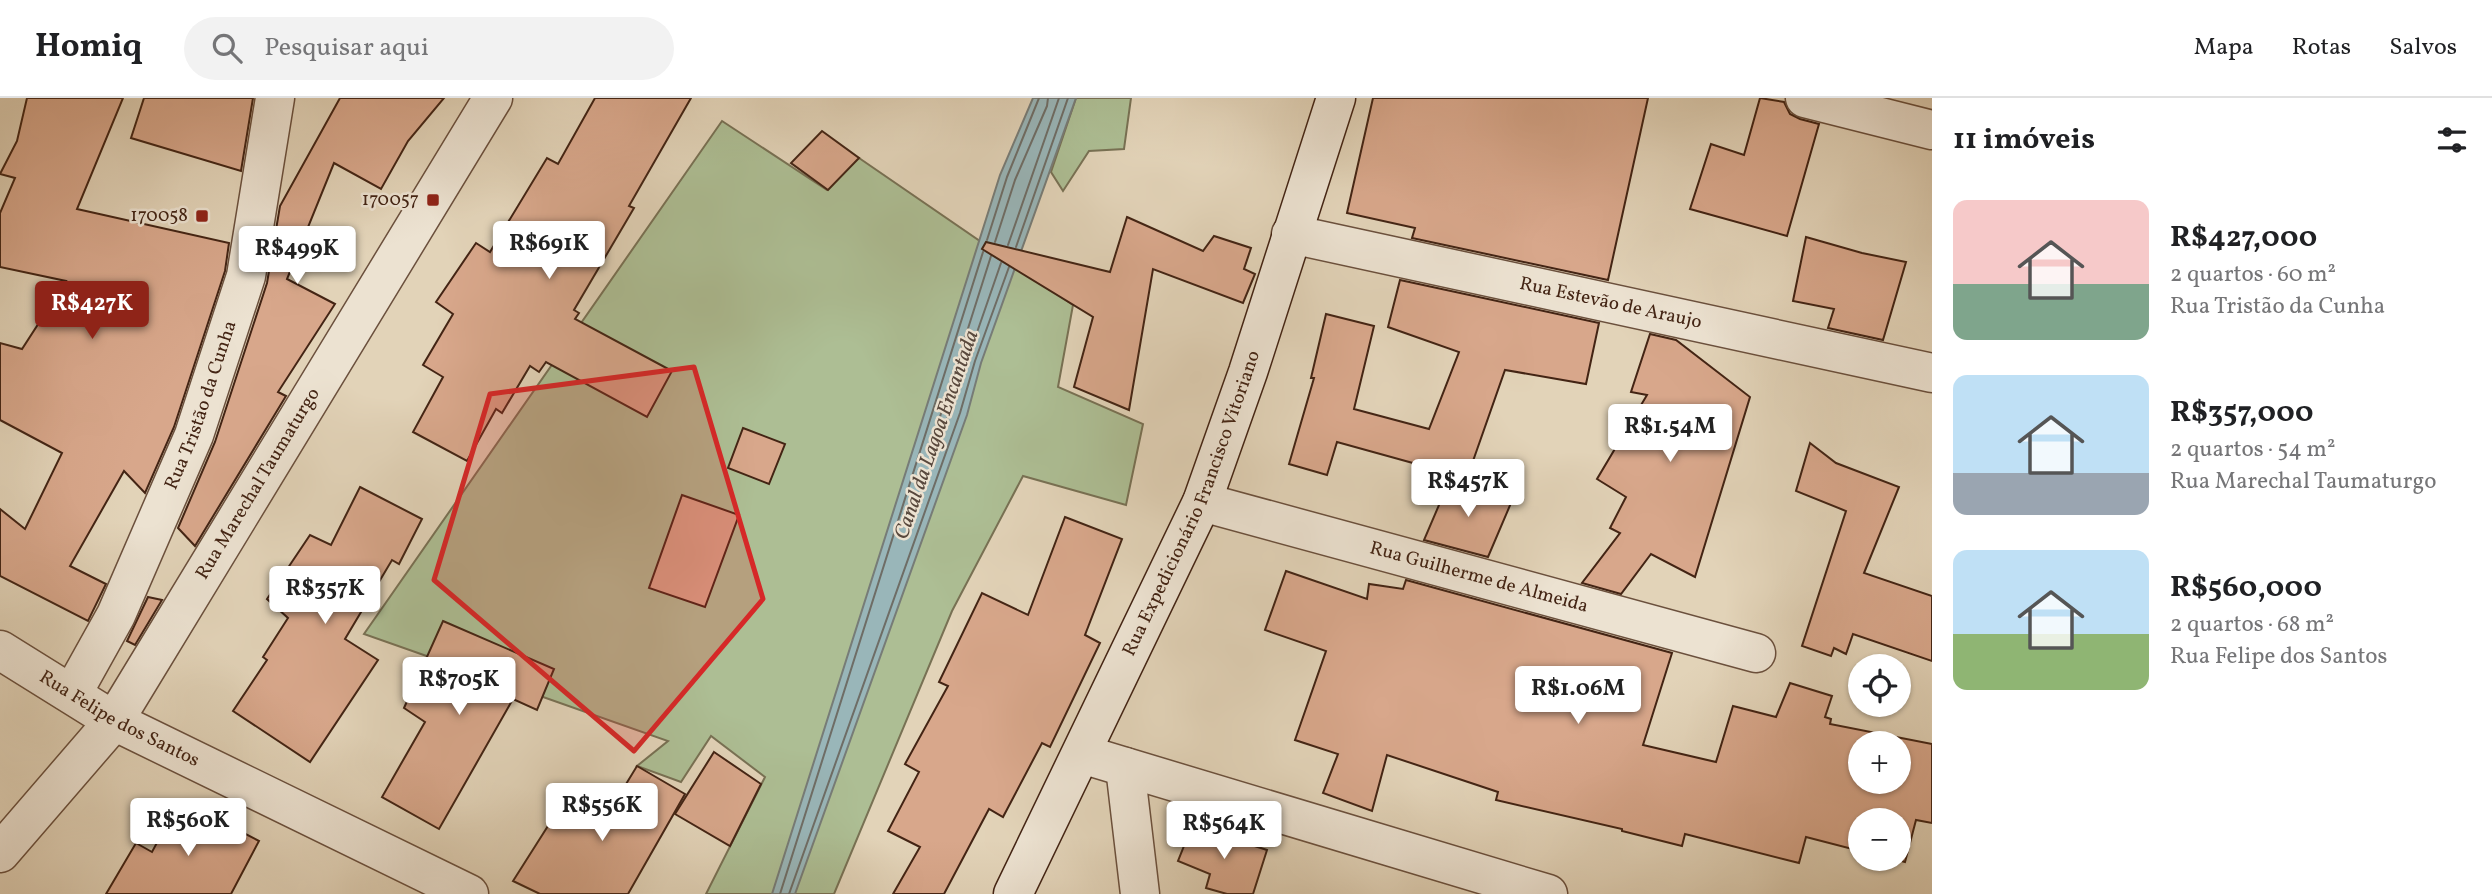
<!DOCTYPE html>
<html lang="pt">
<head>
<meta charset="utf-8">
<style>
  body { margin:0; font-family:Vollkorn,serif; background:#f2f2f2; color:#202124; height:100vh; display:flex; flex-direction:column; font-size:26px; white-space:nowrap }
  * { box-sizing:border-box; margin:0 }
  p { font-size:23px; color:#757577 }
  .icon { flex:none; width:38px; height:38px; fill:none; stroke:currentColor; stroke-width:2; stroke-linecap:round; stroke-linejoin:round }
  .map { position:relative; flex:1; overflow:hidden }
  .side { display:flex; flex-direction:column; background:#fff; width:560px }
  .side>* { flex:none }
  .controls { position:absolute; left:1848px; top:556px; display:grid; gap:14px }
  .controls a { display:grid; place-items:center; width:63px; height:63px; border-radius:50%; background:#fff; box-shadow:0 2px 5px #0004; font-size:35px }
  .price { position:absolute; translate:-50% -60px; padding:0 16px; border-radius:7px; background:#fff; color:#222; font-size:23px; line-height:46px; filter:drop-shadow(0 2px 4px #0008) }
  .price::after { content:''; position:absolute; left:50%; top:42px; width:21px; height:16px; margin-left:-10px; background:inherit; clip-path:polygon(0 0,100% 0,50% 100%) }
  .price.selected { background:#8f2418; color:#fff }
  ul { padding:0; list-style:none }
  li { display:flex; align-items:center; gap:21px; height:175px; padding:0 21px }
  li span { display:grid; place-items:center; flex:none; width:196px; height:140px; border-radius:14px; color:#555 }
  li>.icon { margin-inline-start:auto }
  span .icon { width:84px; height:84px; fill:#fffc; stroke-width:1 }
  li b { font-size:30px }
  h2 { display:flex; justify-content:space-between; align-items:center; height:84px; padding:0 21px; font-size:30px }
  header { display:flex; align-items:center; gap:42px; box-sizing:border-box; height:98px; padding:0 35px; background:#fff; border-bottom:2px solid #e0e0e0 }
  header strong { font-size:33px }
  nav { display:flex; gap:38px; margin-inline-start:auto; font-size:24px }
  .search { width:490px; height:63px; background:#f2f2f2; display:flex; align-items:center; gap:18px; box-sizing:border-box; padding:0 24px; border-radius:38px; color:#757577; font-size:26px }
  main { display:flex; flex:1; min-height:0 }
  .map>svg:first-child { display:block }
  .green { fill:#adbe94; stroke:#787154; stroke-width:2 }
  .water { fill:#99b6b9; stroke:#777c77; stroke-width:2 }
  .lines { fill:none; stroke-linecap:round; stroke-linejoin:round }
  .shore { stroke:#6e6d66; stroke-width:2 }
  .building { fill:#d8a78b; stroke:#432414; stroke-width:2; fill-rule:evenodd }
  .minor-casing { stroke:#6b503d; stroke-width:41 }
  .tertiary-casing { stroke:#6b503d; stroke-width:41 }
  .secondary-casing { stroke:#432414; stroke-width:41 }
  .minor { stroke:#ece2d1; stroke-width:38 }
  .tertiary { stroke:#ece2d1; stroke-width:38 }
  .secondary { stroke:#ece2d1; stroke-width:38 }
  .marked { fill:#d62828; fill-opacity:0.2; stroke:#d62828; stroke-width:5; stroke-linejoin:round }
  .poi-dot { fill:#8f2418; stroke:#ece2d1; stroke-width:2.5 }
  .labels { text-anchor:middle; dominant-baseline:central; stroke-width:5; stroke-linejoin:round; paint-order:stroke }
  .poi-label { font-size:19px; fill:#432414; stroke:#ece2d1; text-anchor:end }
  .street-label { font-size:19px; fill:#432414; stroke:#ece2d1 }
  .water-label { font-size:21px; font-style:italic; fill:#58483d; stroke:#ece2d1 }
</style>
</head>
<body>
<header>
<strong>Homiq</strong>
<div class="search"><svg class="icon" aria-label="search" viewBox="0 0 24 24"><circle cx="10" cy="10" r="6"/><path d="M15 15l6 6"/></svg>Pesquisar aqui</div>
<nav><a>Mapa</a><a>Rotas</a><a>Salvos</a></nav>
</header>
<main>
<div class="map">
<svg width="1932" height="796" viewBox="0 0 1932 796">
  <rect width="100%" height="100%" fill="#e2d3b8"/>
  <filter id="stains"><feTurbulence type="fractalNoise" baseFrequency=".00286" numOctaves="4"/><feColorMatrix values="0 0 0 0 .2 0 0 0 0 .09 0 0 0 0 .02 0 0 0 .5 -.17"/></filter>
  <radialGradient id="worn" r=".72"><stop offset=".6" stop-color="#630" stop-opacity="0"/><stop offset="1" stop-color="#630" stop-opacity=".3"/></radialGradient>
  <!-- green -->
  <g class="green">
    <polygon points="1076,0 1131,0 1124,51 1089,53 1063,93 1051,74"/>
    <polygon points="722,23 827,92 859,60 1073,207 1058,289 1143,326 1126,407 1023,378 952,513 834,796 706,796 765,679 711,638 681,684 637,668 668,643 364,536"/>
  </g>
  <!-- water -->
  <polygon class="water" points="1033,0 1076,0 981,265 967,317 795,796 772,796 1000,77"/>
  <g class="lines">
    <!-- shore -->
    <g class="shore">
      <polyline points="987,142 1007,79 1039,0"/>
      <polyline points="995,144 1015,82 1047,8 1048,0"/>
      <polyline points="1008,147 1059,0"/>
      <polyline points="1016,149 1068,0"/>
      <polyline points="991,158 931,347 933,352 937,350 1001,165"/>
      <polyline points="780,796 983,154"/>
      <polyline points="789,796 960,315 975,263 1009,169"/>
    </g>
  </g>
  <!-- building -->
  <g class="building">
    <polygon points="27,0 123,0 77,111 229,145 225,173 174,329 145,395 124,373 70,468 106,486 88,523 0,478 0,411 25,431 62,355 0,322 0,245 22,251 66,183 0,169 0,115 15,80 0,76 17,43"/>
    <polygon points="144,0 253,0 241,73 131,40"/>
    <polygon points="340,0 444,0 408,43 381,91 334,65 287,181 335,206 278,294 286,298 195,448 178,430 215,344 267,185 280,108"/>
    <polygon points="595,0 691,0 629,108 634,110 574,212 579,215 575,221 672,273 647,319 546,264 539,274 530,268 502,315 496,311 467,363 413,334 443,279 423,267 453,216 436,204 476,145 490,154 547,60 558,66"/>
    <polygon points="1373,0 1648,0 1608,182 1412,140 1415,130 1347,115"/>
    <polygon points="1760,0 1784,4 1790,16 1800,21 1819,26 1787,138 1690,111 1711,46 1744,57"/>
    <polygon points="822,33 859,60 828,92 791,65"/>
    <polygon points="1127,119 1203,153 1214,138 1251,150 1244,171 1255,176 1243,205 1153,171 1129,312 1074,289 1093,219 982,151 986,144 1110,174"/>
    <polygon points="1806,139 1862,155 1906,164 1883,242 1828,230 1834,211 1793,203"/>
    <polygon points="1400,182 1599,225 1586,286 1505,272 1467,380 1337,344 1327,377 1289,366 1314,280 1311,280 1326,216 1374,228 1354,311 1429,331 1459,254 1388,229"/>
    <polygon points="1650,236 1676,242 1750,299 1695,479 1651,456 1621,496 1582,485 1620,435 1610,430 1626,399 1597,381 1647,297 1631,294"/>
    <polygon points="743,330 785,346 769,386 728,370"/>
    <polygon points="1810,345 1836,365 1899,389 1864,475 1932,498 1932,563 1853,536 1846,556 1834,550 1831,558 1802,548 1846,413 1796,393"/>
    <polygon points="1451,379 1511,405 1488,459 1424,442"/>
    <polygon points="360,389 422,421 399,466 392,462 345,541 378,562 310,664 233,613 267,562 263,559 288,520 267,501 310,437 331,447"/>
    <polygon points="682,397 739,417 705,509 649,490"/>
    <polygon points="1065,419 1122,441 1085,537 1100,545 1050,649 1042,645 1003,719 989,711 944,796 893,796 920,749 888,733 919,674 905,666 948,588 939,584 982,495 1028,517"/>
    <path d="M1286,473L1367,501L1369,486L1403,491L1406,482L1672,555L1643,647L1716,664L1733,608L1776,619L1790,585L1832,598L1825,619L1831,621L1830,626L1932,646V725L1916,722L1905,764L1894,761H1899V723H1860V753L1806,739L1799,765L1685,736L1682,748L1622,733V731L1496,702L1498,694L1387,657L1372,713L1323,695L1338,656L1295,642L1326,553L1265,532ZM1860,646H1899V684H1860Z"/>
    <polygon points="148,499 162,502 135,547 127,543"/>
    <polygon points="443,523 554,571 537,612 513,601 439,731 382,699 425,624 404,610"/>
    <polygon points="714,654 761,686 730,748 675,716"/>
    <polygon points="637,668 685,696 628,796 540,796 513,783 560,709 601,727"/>
    <polygon points="180,702 259,743 231,796 106,796 136,745 152,754"/>
    <polygon points="1192,728 1267,752 1253,796 1227,796 1206,790 1210,776 1178,763"/>
  </g>
  <g class="lines">
    <defs>
      <g id="minor">
        <polyline points="1805,0 1932,32"/>
        <path id="s1" d="M1291,136L1932,275"/>
        <path id="s2" d="M1202,404L1756,555"/>
        <path id="s3" d="M0,552L114,623L469,796"/>
        <path id="s4" d="M72,596L116,517L194,337L246,178L275,0"/>
        <polyline points="1082,656 1548,796"/>
        <polyline points="1125,669 1140,796"/>
      </g>
      <g id="tertiary">
        <path id="s5" d="M0,755L114,623L493,0"/>
      </g>
      <g id="secondary">
        <path id="s6" d="M1013,796L1202,404L1248,274L1336,0"/>
      </g>
    </defs>
    <!-- minor casing -->
    <use href="#minor" class="minor-casing"/>
    <!-- tertiary casing -->
    <use href="#tertiary" class="tertiary-casing"/>
    <!-- secondary casing -->
    <use href="#secondary" class="secondary-casing"/>
    <!-- minor -->
    <use href="#minor" class="minor"/>
    <!-- tertiary -->
    <use href="#tertiary" class="tertiary"/>
    <!-- secondary -->
    <use href="#secondary" class="secondary"/>
  </g>
  <!-- marked area -->
  <path class="marked" d="M694,269L763,501L634,653L434,482L490,296Z"/>
  <!-- markers -->
  <g class="poi-dot">
    <rect x="426" y="95" width="14" height="14" rx="3.5"/>
    <rect x="195" y="111" width="14" height="14" rx="3.5"/>
  </g>
  <g class="labels">
    <!-- poi labels -->
    <g class="poi-label">
      <text x="419" y="102">170057</text>
      <text x="188" y="118">170058</text>
    </g>
    <!-- street labels -->
    <g class="street-label">
      <text stroke="none"><textPath href="#s1" startOffset="327">Rua Estevão de Araujo</textPath></text>
      <text stroke="none"><textPath href="#s4" startOffset="317">Rua Tristão da Cunha</textPath></text>
      <text stroke="none"><textPath href="#s5" startOffset="452">Rua Marechal Taumaturgo</textPath></text>
      <text stroke="none"><textPath href="#s6" startOffset="430">Rua Expedicionário Francisco Vitoriano</textPath></text>
      <text stroke="none"><textPath href="#s2" startOffset="287">Rua Guilherme de Almeida</textPath></text>
      <text stroke="none"><textPath href="#s3" startOffset="138">Rua Felipe dos Santos</textPath></text>
    </g>
    <!-- water labels -->
    <g class="water-label">
      <text transform="translate(937 337) rotate(-71)">Canal da Lagoa Encantada</text>
    </g>
  </g>
  <rect width="100%" height="100%" filter="url(#stains)"/>
  <rect width="100%" height="100%" fill="url(#worn)"/>
</svg>
<div class="controls">
<a><svg class="icon" aria-label="locate" viewBox="0 0 24 24"><circle cx="12" cy="12" r="6"/><path d="M12 2v4M12 18v4M2 12h4M18 12h4"/></svg></a>
<a>+</a>
<a>−</a>
</div>
<b class="price" style="left:549px;top:183px">R$691K</b>
<b class="price" style="left:297px;top:188px">R$499K</b>
<b class="price selected" style="left:92px;top:243px">R$427K</b>
<b class="price" style="left:1670px;top:366px">R$1.54M</b>
<b class="price" style="left:1468px;top:421px">R$457K</b>
<b class="price" style="left:325px;top:528px">R$357K</b>
<b class="price" style="left:459px;top:619px">R$705K</b>
<b class="price" style="left:1578px;top:628px">R$1.06M</b>
<b class="price" style="left:602px;top:745px">R$556K</b>
<b class="price" style="left:188px;top:760px">R$560K</b>
<b class="price" style="left:1224px;top:763px">R$564K</b>
</div>
<section class="side">
<h2>11 imóveis<svg class="icon" aria-label="filters" viewBox="0 0 24 24"><path d="M4 7h16M4 17h16"/><circle cx="9" cy="7" r="2"/><circle cx="15" cy="17" r="2"/></svg></h2>
<ul>
<li><span style="background:linear-gradient(#f6c9c9 60%,#7fa58c 0)"><svg class="icon" aria-label="home" viewBox="0 0 24 24"><path d="M3 11l9-7 9 7M6 9v11h12V9"/></svg></span><div><b>R$427,000</b><p>2 quartos · 60 m²</p><p>Rua Tristão da Cunha</p></div></li>
<li><span style="background:linear-gradient(#bfe0f5 70%,#9aa5b1 0)"><svg class="icon" aria-label="home" viewBox="0 0 24 24"><path d="M3 11l9-7 9 7M6 9v11h12V9"/></svg></span><div><b>R$357,000</b><p>2 quartos · 54 m²</p><p>Rua Marechal Taumaturgo</p></div></li>
<li><span style="background:linear-gradient(#bfe0f5 60%,#8fb573 0)"><svg class="icon" aria-label="home" viewBox="0 0 24 24"><path d="M3 11l9-7 9 7M6 9v11h12V9"/></svg></span><div><b>R$560,000</b><p>2 quartos · 68 m²</p><p>Rua Felipe dos Santos</p></div></li>
</ul>
</section>
</main>
</body>
</html>
